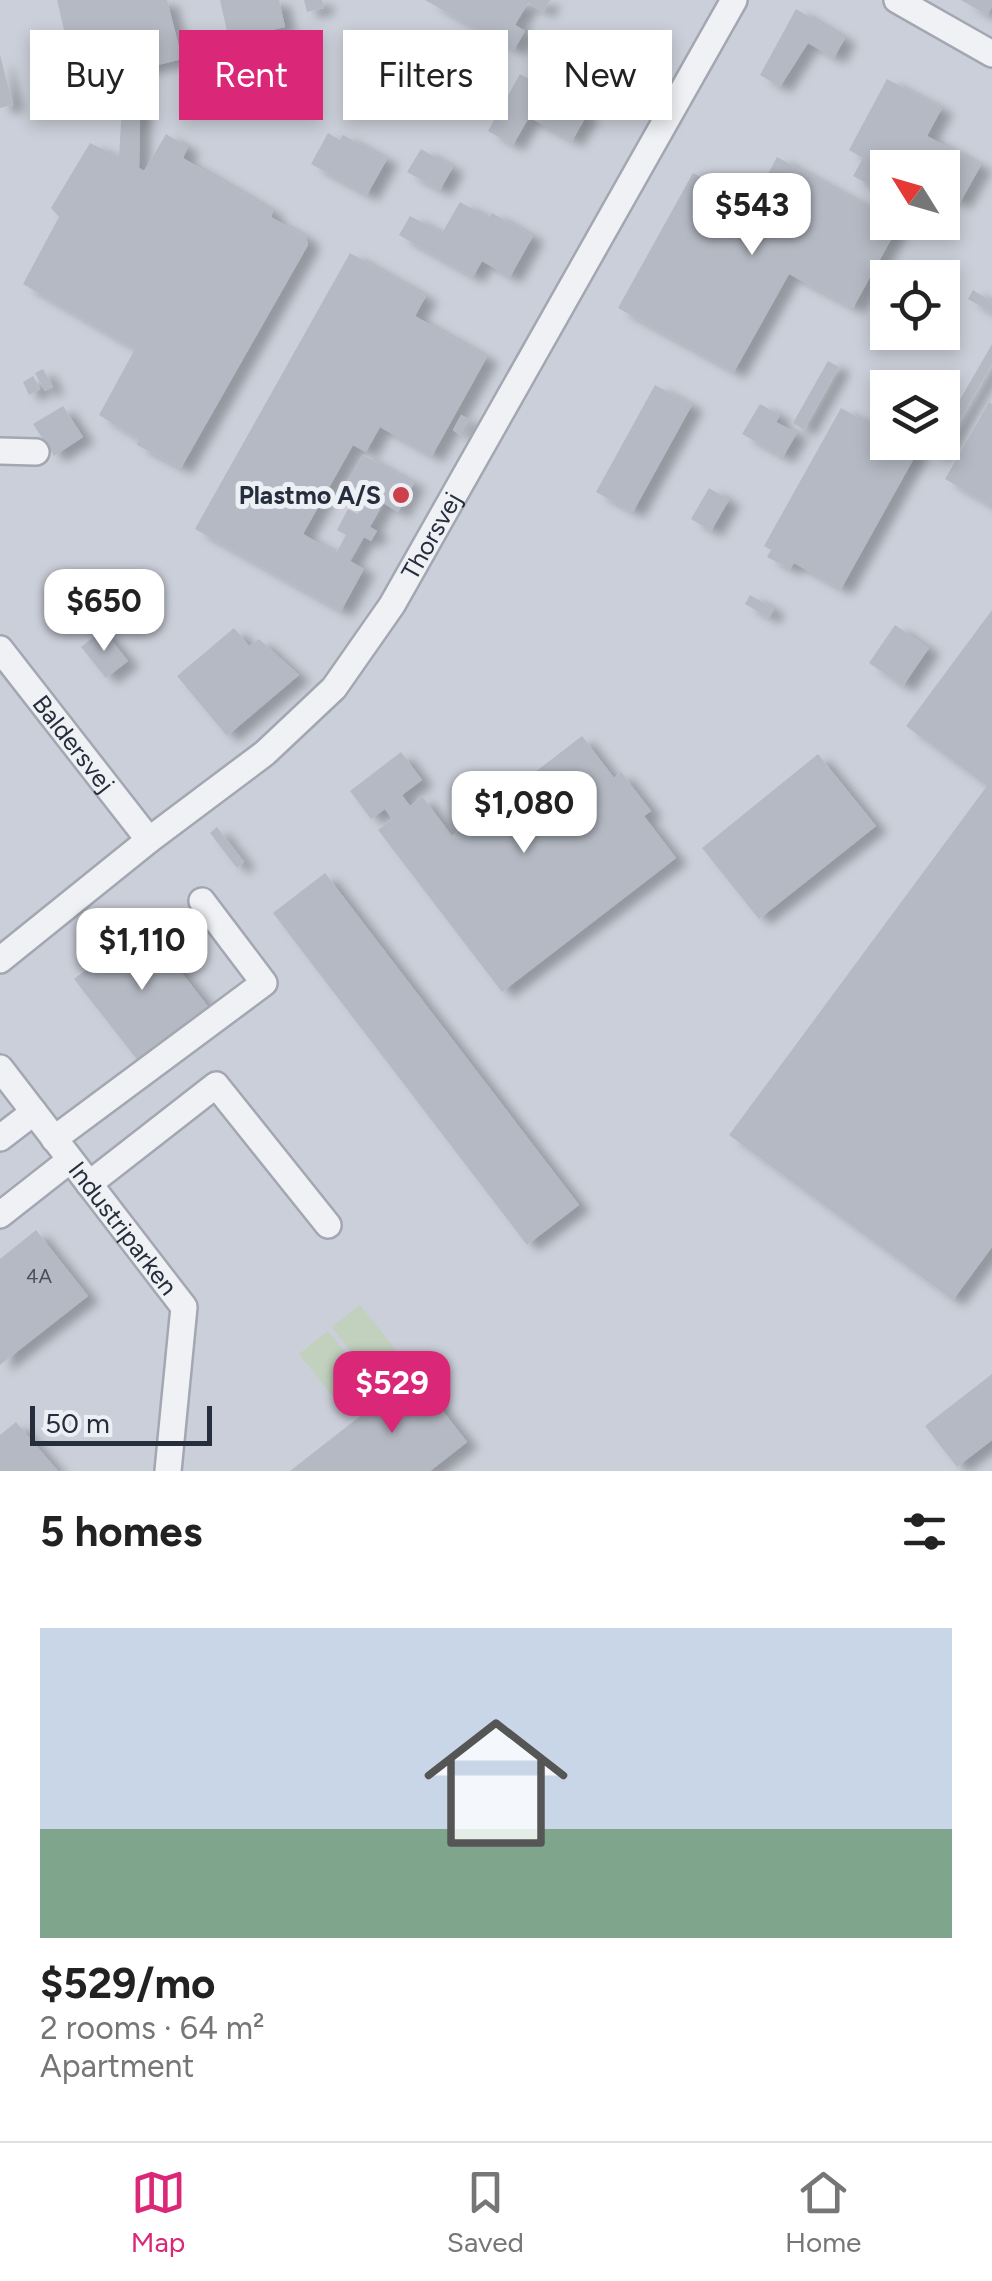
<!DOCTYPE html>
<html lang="en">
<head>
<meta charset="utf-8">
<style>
  body { margin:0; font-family:Figtree,sans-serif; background:#f6f6f6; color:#222; height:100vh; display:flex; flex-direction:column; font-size:38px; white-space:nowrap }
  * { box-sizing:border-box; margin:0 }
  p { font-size:32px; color:#767676 }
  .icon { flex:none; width:55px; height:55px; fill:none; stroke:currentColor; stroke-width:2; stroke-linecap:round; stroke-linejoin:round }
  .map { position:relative; height:1471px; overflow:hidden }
  .details { display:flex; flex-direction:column; background:#fff; flex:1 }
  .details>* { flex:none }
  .top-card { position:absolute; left:30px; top:30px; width:932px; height:90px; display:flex; gap:20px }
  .needle { width:65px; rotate:307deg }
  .buttons { position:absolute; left:870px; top:150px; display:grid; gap:20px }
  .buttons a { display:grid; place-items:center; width:90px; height:90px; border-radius:0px; background:#fff; box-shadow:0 5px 15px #0003; font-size:50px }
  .scale { position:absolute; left:30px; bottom:25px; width:182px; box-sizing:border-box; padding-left:10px; border:5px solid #262d3d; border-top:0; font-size:28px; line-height:35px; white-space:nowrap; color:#262d3d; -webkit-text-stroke:8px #eceff4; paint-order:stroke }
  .price { position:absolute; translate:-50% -85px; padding:0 22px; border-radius:20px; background:#fff; color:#222; font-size:32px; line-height:65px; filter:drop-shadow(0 2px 5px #0008) }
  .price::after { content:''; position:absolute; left:50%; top:60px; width:30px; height:22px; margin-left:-15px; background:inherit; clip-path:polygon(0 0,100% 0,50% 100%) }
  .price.on { background:#db2777; color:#fff }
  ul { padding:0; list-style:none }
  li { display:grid; align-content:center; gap:20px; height:530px; padding:0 40px }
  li+li { border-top:2px solid #e0e0e0 }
  li span { display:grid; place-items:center; height:310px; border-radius:0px; color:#555 }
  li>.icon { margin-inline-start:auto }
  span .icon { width:180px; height:180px; fill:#fffc; stroke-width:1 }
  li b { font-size:42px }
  h2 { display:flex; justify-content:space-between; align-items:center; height:120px; padding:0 40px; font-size:42px }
  .pill { padding:0 35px; border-radius:0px; background:#fff; box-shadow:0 5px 15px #0003; font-size:35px; line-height:90px }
  .pill.on { background:#db2777; color:#fff }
  .tab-bar { display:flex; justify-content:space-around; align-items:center; height:140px; border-top:2px solid #e0e0e0; background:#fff; font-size:28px; color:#767676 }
  .tab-bar a { display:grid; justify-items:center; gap:5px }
  .tab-bar .on { color:#db2777 }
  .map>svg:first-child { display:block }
  .built { fill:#cbcfd9; fill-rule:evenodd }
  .green { fill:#c1d1be }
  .building { fill:#b4b9c3; filter:url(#shadow) }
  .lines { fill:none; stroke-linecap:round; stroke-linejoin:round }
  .minor-casing { stroke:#a2a7b1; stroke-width:30 }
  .minor { stroke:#eff1f5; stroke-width:25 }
  .poi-dot { fill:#cd404b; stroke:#eceff4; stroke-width:4 }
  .labels { text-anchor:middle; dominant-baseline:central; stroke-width:10; stroke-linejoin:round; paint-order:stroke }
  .number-label { font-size:20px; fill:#4a505e }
  .poi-label { font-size:25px; font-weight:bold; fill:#262d3d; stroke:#eceff4; text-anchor:end }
  .street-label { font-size:25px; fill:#262d3d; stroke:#eceff4 }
</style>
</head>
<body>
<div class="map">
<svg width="992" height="1471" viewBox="0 0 992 1471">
  <defs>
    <filter id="shadow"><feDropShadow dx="11" dy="6" stdDeviation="5" flood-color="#0004"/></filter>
  </defs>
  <rect width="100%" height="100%" fill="#dde0e7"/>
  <!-- built -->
  <path class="built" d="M0,0H992V1471H0ZM888,168H942V222H888ZM888,278H942V332H888ZM888,388H942V442H888Z"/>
  <!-- green -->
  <g class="green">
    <polygon points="360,1305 406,1363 378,1385 332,1327"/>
    <polygon points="328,1331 373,1388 344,1411 299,1354"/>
  </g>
  <!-- building -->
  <g class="building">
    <polygon points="57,0 167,0 182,59 141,69 139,168 144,171 166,134 188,147 183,158 273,211 271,217 306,237 308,245 181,468 137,445 138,439 99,415 135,349 23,284 59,217 51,208 90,143 119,157 124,73 77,85"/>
    <polygon points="220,0 279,0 285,27 229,40"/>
    <polygon points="304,0 322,0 324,8 307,12"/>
    <polygon points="425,0 550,0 543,12 528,3 515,25 525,31 514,50"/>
    <polygon points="961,0 992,0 992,6 987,15"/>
    <polygon points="796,9 845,38 834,58 808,43 780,87 760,75"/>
    <polygon points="0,55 13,105 0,108"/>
    <polygon points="520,74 588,113 572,141 529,117 513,145 488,131"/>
    <polygon points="887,79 942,108 927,136 981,165 960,203 942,194 942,168 888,168 888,195 853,176 863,158 849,150"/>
    <polygon points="328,133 340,140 343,135 387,159 367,195 311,164"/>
    <polygon points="421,149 453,167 440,190 407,172"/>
    <polygon points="777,157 888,218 888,222 899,225 853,308 789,274 734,372 618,308 693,173 751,206"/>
    <polygon points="460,202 488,218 492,213 533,236 510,277 482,261 473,277 399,235 410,216 442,233"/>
    <polygon points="350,253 426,296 415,316 487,357 432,456 380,427 366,452 353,445 303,534 336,553 346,535 337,530 348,509 358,514 368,496 347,483 363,455 414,483 398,512 383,503 370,527 377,531 371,541 364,537 350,561 364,569 341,611 195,529"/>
    <polygon points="973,290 992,302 992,313 968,299"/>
    <polygon points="992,344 992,364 940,455 932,450 936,442 942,442 942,431"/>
    <polygon points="828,361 839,367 804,430 793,423"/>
    <polygon points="43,369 53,387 45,391 35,373"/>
    <polygon points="33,376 40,389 29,395 23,382"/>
    <polygon points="655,385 692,405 633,512 596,492"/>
    <polygon points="989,402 992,404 992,506 945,479"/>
    <polygon points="760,404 780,415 776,422 797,433 783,457 742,434"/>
    <polygon points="63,406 83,437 54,456 33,424"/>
    <polygon points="841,408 888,434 888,442 903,442 918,451 841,589 794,563 790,569 767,557 771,550 764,546"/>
    <polygon points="461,415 469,419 460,435 453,430"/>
    <polygon points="709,488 729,500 711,531 691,519"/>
    <polygon points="750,595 774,609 769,618 745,604"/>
    <polygon points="992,610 992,1247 953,1300 729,1135 987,786 906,726"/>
    <polygon points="895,625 929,648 903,686 869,663"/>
    <polygon points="234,628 249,646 259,639 299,675 227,736 177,676"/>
    <polygon points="103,630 128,661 106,678 81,647"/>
    <polygon points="582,736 614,778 621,772 651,811 644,816 676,858 502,992 378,830 392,819 385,809 371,819 350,791 401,752 422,780 402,795 410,806 422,796 452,836"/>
    <polygon points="818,754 876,826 759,919 702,848"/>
    <polygon points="217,827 244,862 237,868 210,833"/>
    <polygon points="325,873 579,1205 527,1245 273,913"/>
    <polygon points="145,925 209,1008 139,1062 74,979"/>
    <polygon points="36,1230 88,1296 0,1365 0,1259"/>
    <polygon points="414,1374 467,1442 430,1471 290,1471"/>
    <polygon points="992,1374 992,1440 957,1467 925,1426"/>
    <polygon points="16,1422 58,1471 0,1471 0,1435"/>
  </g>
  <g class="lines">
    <defs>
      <g id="minor">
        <polyline points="897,0 992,54"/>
        <polyline points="0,451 36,452"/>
        <path id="s1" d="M0,649L149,840"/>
        <path id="s2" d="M0,960L149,840L265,753L334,688L392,605L734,0"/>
        <path id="s3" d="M0,1068L184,1307L168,1471"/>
        <polyline points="0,1138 34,1112"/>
        <polyline points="54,1139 264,983 202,901"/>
        <polyline points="89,1184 216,1085 328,1225"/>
        <polyline points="0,1215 70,1160"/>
      </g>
    </defs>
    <!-- minor casing -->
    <use href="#minor" class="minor-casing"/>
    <!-- minor -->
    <use href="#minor" class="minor"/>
  </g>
  <!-- markers -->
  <circle class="poi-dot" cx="401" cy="495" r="10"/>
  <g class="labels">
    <!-- number labels -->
    <g class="number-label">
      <text x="39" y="1276">4A</text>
    </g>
    <!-- poi labels -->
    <g class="poi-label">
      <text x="381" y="495">Plastmo A/S</text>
    </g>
    <!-- street labels -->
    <g class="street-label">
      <text stroke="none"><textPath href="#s2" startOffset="612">Thorsvej</textPath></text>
      <text stroke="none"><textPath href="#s1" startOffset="120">Baldersvej</textPath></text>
      <text stroke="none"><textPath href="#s3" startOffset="202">Industriparken</textPath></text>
    </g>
  </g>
</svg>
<div class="buttons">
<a><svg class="needle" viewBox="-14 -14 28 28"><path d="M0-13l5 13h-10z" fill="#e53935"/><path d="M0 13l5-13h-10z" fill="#767676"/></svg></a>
<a><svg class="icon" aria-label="locate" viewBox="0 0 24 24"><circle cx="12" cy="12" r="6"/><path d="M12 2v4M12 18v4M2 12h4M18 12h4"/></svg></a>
<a><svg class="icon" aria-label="layers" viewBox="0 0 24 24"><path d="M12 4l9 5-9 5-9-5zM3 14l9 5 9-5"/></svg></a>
</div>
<div class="scale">50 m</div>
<b class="price" style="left:752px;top:258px">$543</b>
<b class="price" style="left:104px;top:654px">$650</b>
<b class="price" style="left:524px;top:856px">$1,080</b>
<b class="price" style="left:142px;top:993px">$1,110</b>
<b class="price on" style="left:392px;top:1436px">$529</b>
<div class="top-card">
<a class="pill">Buy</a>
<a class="pill on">Rent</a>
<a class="pill">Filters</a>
<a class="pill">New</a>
</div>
</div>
<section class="details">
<h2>5 homes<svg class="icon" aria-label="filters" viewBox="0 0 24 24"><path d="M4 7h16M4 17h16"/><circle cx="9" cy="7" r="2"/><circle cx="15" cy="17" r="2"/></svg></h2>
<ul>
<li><span style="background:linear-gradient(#c9d6e8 65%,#7fa58c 0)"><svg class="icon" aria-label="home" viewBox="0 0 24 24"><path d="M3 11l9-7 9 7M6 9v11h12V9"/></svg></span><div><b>$529/mo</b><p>2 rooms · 64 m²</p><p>Apartment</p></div></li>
</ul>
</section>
<nav class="tab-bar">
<a class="on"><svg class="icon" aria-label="map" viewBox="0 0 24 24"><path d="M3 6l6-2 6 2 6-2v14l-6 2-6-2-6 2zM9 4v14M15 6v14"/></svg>Map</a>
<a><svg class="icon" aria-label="saved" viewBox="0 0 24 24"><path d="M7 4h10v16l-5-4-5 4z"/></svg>Saved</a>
<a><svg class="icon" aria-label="home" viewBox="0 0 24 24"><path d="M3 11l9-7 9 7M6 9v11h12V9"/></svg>Home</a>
</nav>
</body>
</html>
